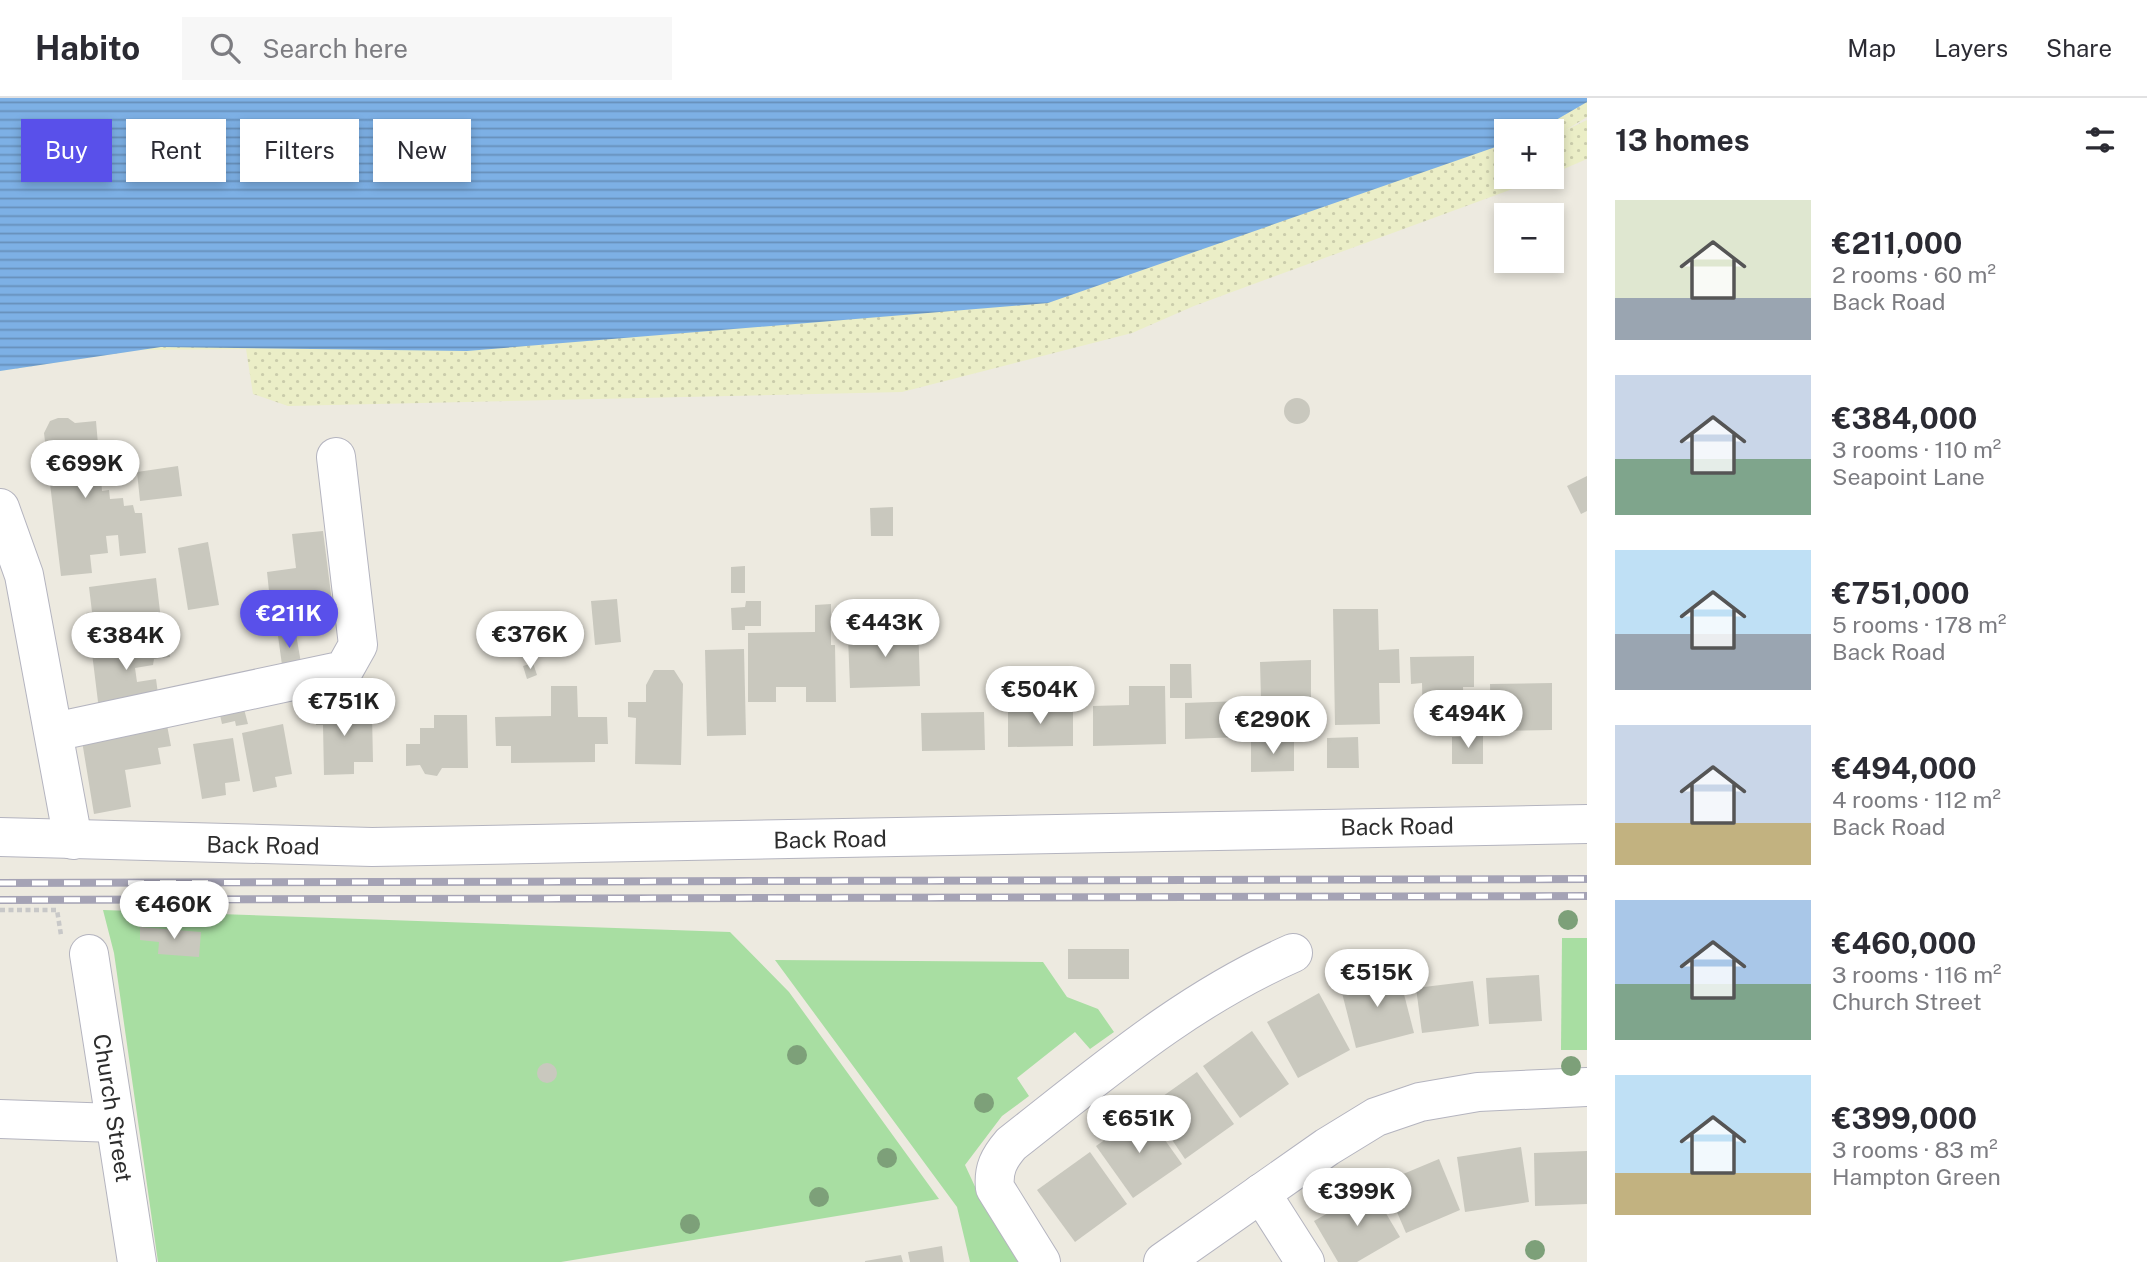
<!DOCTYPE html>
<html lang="en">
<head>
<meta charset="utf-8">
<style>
  body { margin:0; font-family:"Public Sans",sans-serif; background:#f7f7f7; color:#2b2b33; height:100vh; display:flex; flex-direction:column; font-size:26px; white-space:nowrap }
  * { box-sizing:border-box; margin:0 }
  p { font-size:23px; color:#7c7c81 }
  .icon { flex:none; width:38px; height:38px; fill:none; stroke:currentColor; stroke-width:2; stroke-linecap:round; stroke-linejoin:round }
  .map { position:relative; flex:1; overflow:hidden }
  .sheet { display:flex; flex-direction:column; background:#fff; width:560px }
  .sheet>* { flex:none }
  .guide { position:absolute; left:21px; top:21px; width:665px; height:63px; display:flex; gap:14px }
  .controls { position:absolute; left:1494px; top:21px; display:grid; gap:14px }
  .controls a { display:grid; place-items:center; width:70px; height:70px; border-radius:0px; background:#fff; box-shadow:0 4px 10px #0003; font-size:35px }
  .price { position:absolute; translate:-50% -60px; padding:0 16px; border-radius:24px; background:#fff; color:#222; font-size:23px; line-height:46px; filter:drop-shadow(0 2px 4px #0008) }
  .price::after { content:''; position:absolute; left:50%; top:42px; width:21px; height:16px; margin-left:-10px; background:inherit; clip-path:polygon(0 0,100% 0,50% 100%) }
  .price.active { background:#5950ea; color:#fff }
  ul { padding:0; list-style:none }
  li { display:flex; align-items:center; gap:21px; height:175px; padding:0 28px }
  li span { display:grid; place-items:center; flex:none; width:196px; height:140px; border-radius:0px; color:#555 }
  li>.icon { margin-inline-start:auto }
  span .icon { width:84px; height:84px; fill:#fffc; stroke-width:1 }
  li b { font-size:30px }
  h2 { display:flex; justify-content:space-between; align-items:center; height:84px; padding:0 28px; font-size:30px }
  .tag { padding:0 24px; border-radius:0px; background:#fff; box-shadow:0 4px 10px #0003; font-size:24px; line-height:63px }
  .tag.active { background:#5950ea; color:#fff }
  header { display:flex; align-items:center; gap:42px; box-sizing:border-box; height:98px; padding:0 35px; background:#fff; border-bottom:2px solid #e1e1e2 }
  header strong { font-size:33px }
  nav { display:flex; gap:38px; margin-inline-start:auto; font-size:24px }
  .search { width:490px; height:63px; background:#f7f7f7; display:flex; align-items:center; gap:18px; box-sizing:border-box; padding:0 24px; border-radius:0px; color:#7c7c81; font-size:26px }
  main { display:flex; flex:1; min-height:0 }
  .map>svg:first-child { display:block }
  .grass { fill:#a8dea2 }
  .sand { fill:url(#sand-dots) }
  .water { fill:url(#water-rules) }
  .building { fill:#c9c8be }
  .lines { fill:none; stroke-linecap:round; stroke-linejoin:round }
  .minor-casing { stroke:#b4b4bf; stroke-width:40 }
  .path { stroke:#c8c8c8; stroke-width:4.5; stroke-dasharray:5 3.5; stroke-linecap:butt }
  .minor { stroke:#fff; stroke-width:38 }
  .rail-casing { stroke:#a5a3b5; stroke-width:8 }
  .rail { stroke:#fff; stroke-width:5; stroke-dasharray:16; stroke-linecap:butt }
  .tree { fill:#7da079 }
  .labels { text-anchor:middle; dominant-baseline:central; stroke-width:7; stroke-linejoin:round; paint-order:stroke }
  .street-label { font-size:23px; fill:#2d2d2d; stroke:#fff }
</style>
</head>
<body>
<header>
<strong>Habito</strong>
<div class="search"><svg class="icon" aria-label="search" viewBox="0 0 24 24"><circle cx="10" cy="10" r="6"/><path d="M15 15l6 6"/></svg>Search here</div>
<nav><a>Map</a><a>Layers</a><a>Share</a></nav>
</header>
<main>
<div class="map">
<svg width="1587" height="1164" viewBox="0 0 1587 1164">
  <defs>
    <pattern id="sand-dots" width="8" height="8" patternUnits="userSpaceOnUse" patternTransform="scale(1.75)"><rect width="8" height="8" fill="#ebeec7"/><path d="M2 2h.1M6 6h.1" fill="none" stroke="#caccab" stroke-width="1.8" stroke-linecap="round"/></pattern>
    <pattern id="water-rules" width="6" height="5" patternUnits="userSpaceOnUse" patternTransform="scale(1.75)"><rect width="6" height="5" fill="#7db0e5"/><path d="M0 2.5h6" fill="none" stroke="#6790ba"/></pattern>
  </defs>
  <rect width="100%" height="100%" fill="#edeae0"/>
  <!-- grass -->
  <g class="grass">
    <polygon points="103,812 730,834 789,894 939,1101 561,1164 158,1164 114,855"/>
    <polygon points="1562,840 1587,840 1587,952 1561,952"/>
    <polygon points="775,862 1043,864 1067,899 1098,911 1114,934 1090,951 1075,934 1017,980 1029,998 1002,1018 965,1067 984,1108 1019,1164 970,1164 957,1109"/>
  </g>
  <!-- sand -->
  <polygon class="sand" points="0,0 1587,0 1587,19 1566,32 1587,22 1587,61 1552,76 1552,33 1507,33 1507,79 1545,79 1194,208 1132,235 902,294 288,308 253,296 246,251 140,252 0,273"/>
  <!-- water -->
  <polygon class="water" points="0,0 1587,0 1587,4 1537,33 1507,33 1507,45 1048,205 467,253 161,249 0,273"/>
  <!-- building -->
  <g class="building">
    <polygon points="1556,66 1562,79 1548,85 1545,79 1552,79 1552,68"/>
    <circle cx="1297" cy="313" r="13"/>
    <polygon points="58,320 68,320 75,325 96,323 102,393 109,392 110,401 123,400 124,408 133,407 135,415 142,415 146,455 120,458 118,437 106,438 108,455 90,457 92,475 61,478 44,335 50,323"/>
    <polygon points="178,368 182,398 140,403 137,374"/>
    <polygon points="1587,378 1587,413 1581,416 1567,388"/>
    <polygon points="893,409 893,438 871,438 870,410"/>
    <polygon points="323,433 334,520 306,524 303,508 271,512 267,474 296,470 292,436"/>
    <polygon points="208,444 219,507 188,512 178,450"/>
    <polygon points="745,468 745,495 731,495 731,469"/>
    <polygon points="156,480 162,530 89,539 86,515 92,514 89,489"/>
    <polygon points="617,501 621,544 595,547 591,503"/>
    <polygon points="746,503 761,503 761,528 745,528 745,532 732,532 731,510 745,509"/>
    <polygon points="831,506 831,547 835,547 836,604 806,604 806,589 776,589 776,604 748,604 748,535 815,534 815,507"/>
    <polygon points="1333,511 1378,511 1379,552 1399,551 1400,585 1379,585 1380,626 1335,627"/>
    <polygon points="918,524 920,588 850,590 848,539 904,534 904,525"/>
    <polygon points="296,536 301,565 282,567 278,538"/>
    <polygon points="146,539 147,546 168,542 170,559 154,561 153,567 135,570 137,584 156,581 159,603 99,612 91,547"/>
    <polygon points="744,551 746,637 707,638 705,552"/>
    <polygon points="1474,558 1474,589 1463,589 1464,630 1423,631 1422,585 1411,586 1410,559"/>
    <polygon points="1311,562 1311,599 1304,599 1305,637 1262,638 1260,564"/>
    <polygon points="533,565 537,577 527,581 523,568"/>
    <polygon points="1170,566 1191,566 1192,600 1170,600"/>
    <polygon points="654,572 674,572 683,586 681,667 635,666 636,620 628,619 628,604 646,604 646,587"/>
    <polygon points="1552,585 1552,632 1491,633 1490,586"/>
    <polygon points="551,588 577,588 578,619 607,619 608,646 595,646 595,664 511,665 511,648 496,648 495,619 551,618"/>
    <polygon points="1129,588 1165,588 1166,646 1093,648 1093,608 1129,607"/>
    <polygon points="1242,603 1243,639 1185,641 1185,605"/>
    <polygon points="315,604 342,604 343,617 372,616 373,664 354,664 354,676 324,677 323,627 316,627"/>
    <polygon points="1040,607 1073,607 1073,648 1008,649 1008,608"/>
    <polygon points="244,611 248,626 236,628 235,623 222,626 220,617"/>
    <polygon points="984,614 985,652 922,653 921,615"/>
    <polygon points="434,617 467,617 468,670 442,670 437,678 425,676 420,667 406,668 406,646 420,646 420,630 434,630"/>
    <polygon points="166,622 171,648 158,650 161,666 125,672 131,709 94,716 81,637"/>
    <polygon points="283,626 292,676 275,679 277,689 253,694 242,635"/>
    <polygon points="1483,638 1483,666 1452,666 1452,639"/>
    <polygon points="1358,639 1359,670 1327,670 1327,640"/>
    <polygon points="233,640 240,683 225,685 226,697 202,701 193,646"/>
    <polygon points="1294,641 1294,673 1251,674 1251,642"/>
    <polygon points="140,829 201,834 199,859 158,856 159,844 140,842"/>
    <rect x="1068" y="851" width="61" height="30"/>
    <polygon points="1398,873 1414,935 1356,950 1340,887"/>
    <polygon points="1539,877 1542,923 1489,926 1486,880"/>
    <polygon points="1473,883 1479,928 1422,935 1416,890"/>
    <polygon points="1319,895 1350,952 1298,980 1267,924"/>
    <polygon points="1252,933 1289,986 1240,1020 1203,968"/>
    <circle cx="547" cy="975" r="10"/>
    <polygon points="1197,974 1234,1026 1185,1061 1149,1008"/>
    <polygon points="1145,1014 1182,1066 1133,1100 1096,1048"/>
    <polygon points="1521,1049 1529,1104 1465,1114 1457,1059"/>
    <polygon points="1587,1053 1587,1106 1535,1108 1534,1055"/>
    <polygon points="1090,1054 1127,1106 1075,1144 1037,1092"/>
    <polygon points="1439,1061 1460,1112 1406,1135 1384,1084"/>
    <polygon points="1371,1090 1400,1139 1357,1164 1338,1164 1314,1123"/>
    <polygon points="942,1148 944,1164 910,1164 908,1154"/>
    <polygon points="901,1157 903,1164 865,1164 865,1163"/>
  </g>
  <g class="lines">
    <defs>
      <g id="minor">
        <polyline points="0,410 24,477 73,742"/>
        <polyline points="54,634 344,572 358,547 336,359"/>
        <polyline points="0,739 372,749 1587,726"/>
        <polyline points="89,856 137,1164"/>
        <polyline points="0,1021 115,1025"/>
        <polyline points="1261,1095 1305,1164"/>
        <path d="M1041,1164L995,1090C993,1071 999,1060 1011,1046C1103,974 1186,902 1293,855"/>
        <polyline points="1163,1164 1327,1049 1376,1019 1420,1004 1478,994 1587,989"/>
      </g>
    </defs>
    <!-- minor casing -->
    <use href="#minor" class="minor-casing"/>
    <!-- path -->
    <polyline class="path" points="0,812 57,812 61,837"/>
    <!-- minor -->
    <use href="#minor" class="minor"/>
    <defs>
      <g id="rail">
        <polyline points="0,785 1587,781"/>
        <polyline points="0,802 1587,798"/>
      </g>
    </defs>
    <!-- rail casing -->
    <use href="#rail" class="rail-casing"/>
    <!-- rail -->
    <use href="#rail" class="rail"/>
  </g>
  <!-- trees -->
  <g class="tree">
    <circle cx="1568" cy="822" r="10"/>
    <circle cx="797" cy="957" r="10"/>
    <circle cx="1571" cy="968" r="10"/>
    <circle cx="984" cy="1005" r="10"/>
    <circle cx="887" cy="1060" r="10"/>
    <circle cx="819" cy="1099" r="10"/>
    <circle cx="690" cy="1126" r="10"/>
    <circle cx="1535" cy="1152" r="10"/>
  </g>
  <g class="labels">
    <!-- street labels -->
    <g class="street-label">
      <text transform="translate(1397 728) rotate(-1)">Back Road</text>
      <text transform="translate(830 741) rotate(-1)">Back Road</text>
      <text transform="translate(263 747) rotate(1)">Back Road</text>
      <text transform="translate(113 1010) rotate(81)">Church Street</text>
    </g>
  </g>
</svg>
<div class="controls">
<a>+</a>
<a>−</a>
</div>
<b class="price" style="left:85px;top:402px">€699K</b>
<b class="price active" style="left:289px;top:552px">€211K</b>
<b class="price" style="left:885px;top:561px">€443K</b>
<b class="price" style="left:530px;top:573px">€376K</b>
<b class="price" style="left:126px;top:574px">€384K</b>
<b class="price" style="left:1040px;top:628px">€504K</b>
<b class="price" style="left:344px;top:640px">€751K</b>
<b class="price" style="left:1468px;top:652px">€494K</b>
<b class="price" style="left:1273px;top:658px">€290K</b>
<b class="price" style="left:174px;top:843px">€460K</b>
<b class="price" style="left:1377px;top:911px">€515K</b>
<b class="price" style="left:1139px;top:1057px">€651K</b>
<b class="price" style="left:1357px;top:1130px">€399K</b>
<div class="guide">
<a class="tag active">Buy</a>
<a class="tag">Rent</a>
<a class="tag">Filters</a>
<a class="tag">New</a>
</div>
</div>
<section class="sheet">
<h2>13 homes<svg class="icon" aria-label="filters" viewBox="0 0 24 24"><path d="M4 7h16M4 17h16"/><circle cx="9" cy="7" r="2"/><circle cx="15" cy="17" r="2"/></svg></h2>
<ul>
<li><span style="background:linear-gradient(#dfe7d0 70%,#9aa5b1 0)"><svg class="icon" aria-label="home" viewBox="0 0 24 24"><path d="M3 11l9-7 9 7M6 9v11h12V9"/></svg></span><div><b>€211,000</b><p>2 rooms · 60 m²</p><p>Back Road</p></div></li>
<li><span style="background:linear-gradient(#c9d6e8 60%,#7fa58c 0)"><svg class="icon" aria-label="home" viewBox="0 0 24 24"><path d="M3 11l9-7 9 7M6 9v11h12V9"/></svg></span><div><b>€384,000</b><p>3 rooms · 110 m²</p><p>Seapoint Lane</p></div></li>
<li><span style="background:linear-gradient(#bfe0f5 60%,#9aa5b1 0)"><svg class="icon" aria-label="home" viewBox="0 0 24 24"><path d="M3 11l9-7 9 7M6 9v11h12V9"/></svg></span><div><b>€751,000</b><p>5 rooms · 178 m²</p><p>Back Road</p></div></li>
<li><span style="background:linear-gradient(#c9d6e8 70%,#c2b280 0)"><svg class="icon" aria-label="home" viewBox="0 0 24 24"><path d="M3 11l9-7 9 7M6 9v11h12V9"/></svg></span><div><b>€494,000</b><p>4 rooms · 112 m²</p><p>Back Road</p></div></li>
<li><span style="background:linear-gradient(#a9c7e8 60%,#7fa58c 0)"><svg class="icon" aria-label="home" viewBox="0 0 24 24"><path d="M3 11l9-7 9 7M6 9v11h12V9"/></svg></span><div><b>€460,000</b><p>3 rooms · 116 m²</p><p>Church Street</p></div></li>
<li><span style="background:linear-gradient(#bfe0f5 70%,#c2b280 0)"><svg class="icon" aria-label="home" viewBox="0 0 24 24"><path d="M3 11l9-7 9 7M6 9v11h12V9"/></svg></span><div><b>€399,000</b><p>3 rooms · 83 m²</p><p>Hampton Green</p></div></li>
</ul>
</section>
</main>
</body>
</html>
